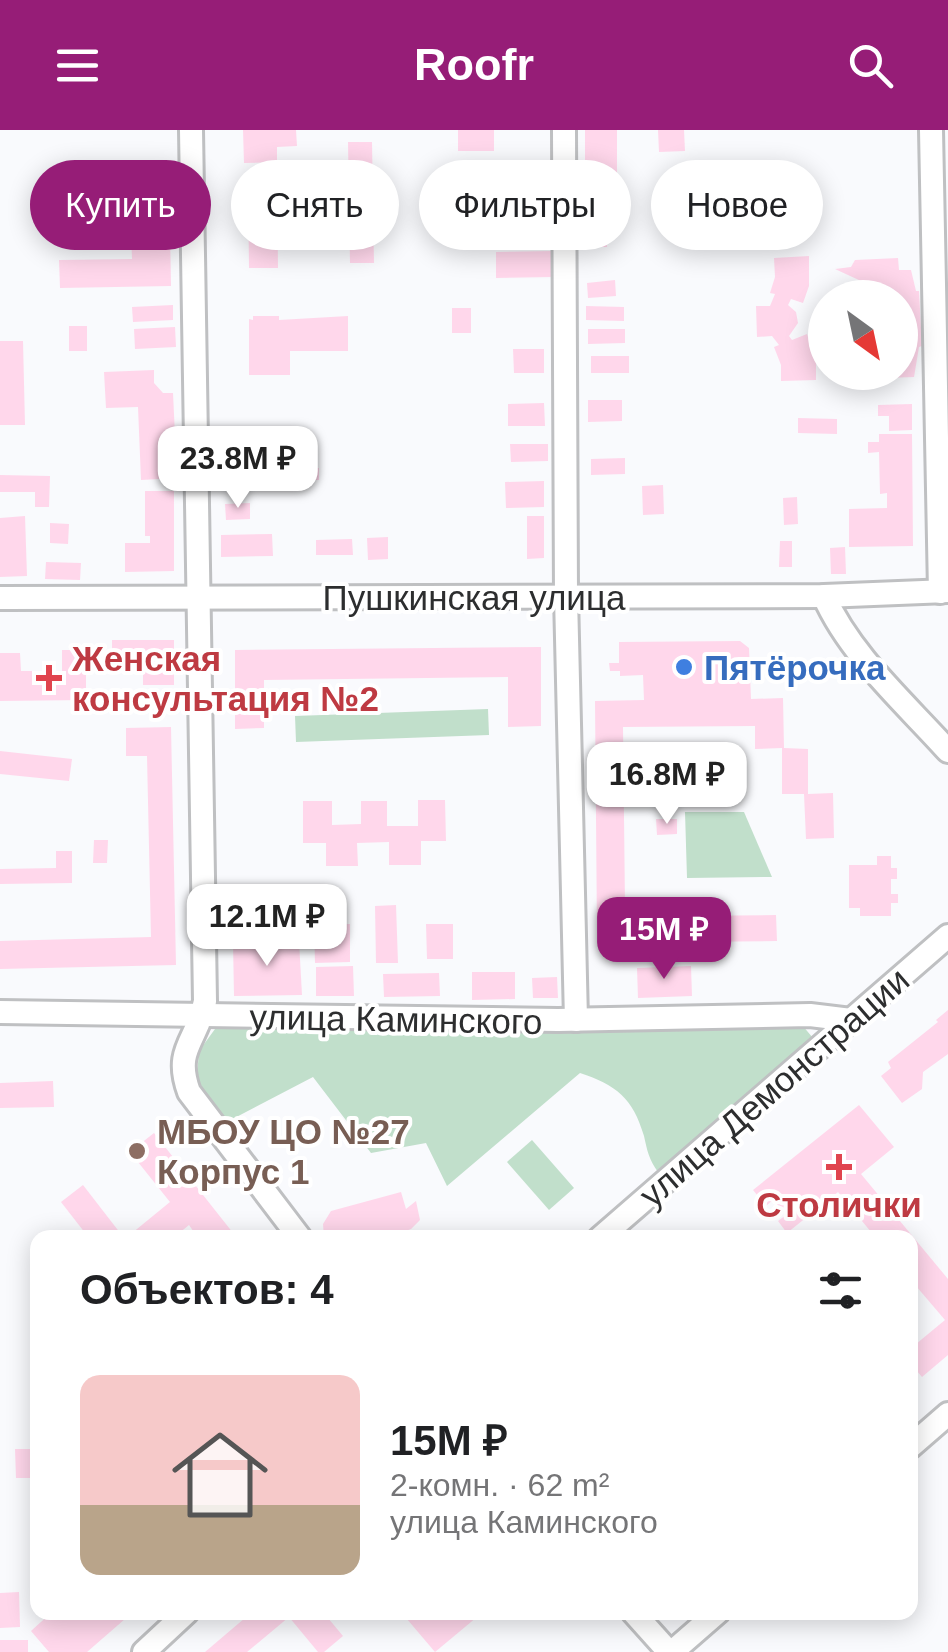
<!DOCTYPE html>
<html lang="ru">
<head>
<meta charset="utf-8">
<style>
  body { margin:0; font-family:Arial,sans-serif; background:#f2f2f2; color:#202124; height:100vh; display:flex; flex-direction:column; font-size:38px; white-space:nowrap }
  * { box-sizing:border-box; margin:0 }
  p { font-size:32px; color:#757577 }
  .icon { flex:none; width:55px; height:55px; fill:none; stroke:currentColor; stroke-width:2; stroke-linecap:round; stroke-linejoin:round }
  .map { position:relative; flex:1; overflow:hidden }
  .details { position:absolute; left:30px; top:1100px; width:888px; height:390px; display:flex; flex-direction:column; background:#fff; border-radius:20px; box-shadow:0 5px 25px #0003 }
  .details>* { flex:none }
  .top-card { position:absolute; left:30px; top:30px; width:890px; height:90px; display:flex; gap:20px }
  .needle { width:65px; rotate:147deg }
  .tools { position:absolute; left:808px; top:150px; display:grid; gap:20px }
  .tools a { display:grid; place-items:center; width:110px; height:110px; border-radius:50%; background:#fff; box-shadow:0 5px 25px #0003; font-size:50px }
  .price { position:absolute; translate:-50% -85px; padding:0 22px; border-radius:20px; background:#fff; color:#222; font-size:32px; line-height:65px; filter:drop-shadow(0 2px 5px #0008) }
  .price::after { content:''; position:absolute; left:50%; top:60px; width:30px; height:22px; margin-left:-15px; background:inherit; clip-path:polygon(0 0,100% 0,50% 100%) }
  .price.on { background:#961d77; color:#fff }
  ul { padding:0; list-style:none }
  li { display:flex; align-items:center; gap:30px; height:250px; padding:0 50px }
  li span { display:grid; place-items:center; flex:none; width:280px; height:200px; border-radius:20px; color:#555 }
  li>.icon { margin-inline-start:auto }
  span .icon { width:120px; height:120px; fill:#fffc; stroke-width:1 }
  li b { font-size:42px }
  h2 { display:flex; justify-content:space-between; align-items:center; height:120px; padding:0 50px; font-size:42px }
  .chip { padding:0 35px; border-radius:45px; background:#fff; box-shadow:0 5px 25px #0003; font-size:35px; line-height:90px }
  .chip.on { background:#961d77; color:#fff }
  header { display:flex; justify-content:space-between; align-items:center; height:130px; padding:0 50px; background:#961d77; color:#fff; font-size:45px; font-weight:800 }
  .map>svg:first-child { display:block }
  .green { fill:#c1dfcb }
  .building { fill:#ffd7eb }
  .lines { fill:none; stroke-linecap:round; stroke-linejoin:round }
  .minor-casing { stroke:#bfc0c2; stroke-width:28 }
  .minor { stroke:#fff; stroke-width:22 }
  .shop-dot { fill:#3f7fe0; stroke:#fff; stroke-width:4 }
  .health-dot { fill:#e0444e; stroke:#fff; stroke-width:4 }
  .education-dot { fill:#8d6e63; stroke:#fff; stroke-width:4 }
  .labels { text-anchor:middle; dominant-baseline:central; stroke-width:8; stroke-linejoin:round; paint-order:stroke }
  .street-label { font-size:35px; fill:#2d2e2f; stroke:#fff }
  .health-label { font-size:35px; font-weight:bold; fill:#be3a42; stroke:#fff; text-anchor:start }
  .shop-label { font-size:35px; font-weight:bold; fill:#366cbe; stroke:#fff; text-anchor:start }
  .education-label { font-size:35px; font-weight:bold; fill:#785e54; stroke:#fff; text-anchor:start }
</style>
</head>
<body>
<header><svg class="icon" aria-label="menu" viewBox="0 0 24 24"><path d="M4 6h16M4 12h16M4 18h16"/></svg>Roofr<svg class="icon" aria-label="search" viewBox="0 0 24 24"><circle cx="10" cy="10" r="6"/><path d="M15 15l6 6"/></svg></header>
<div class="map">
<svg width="948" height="1522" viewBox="0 0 948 1522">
  <rect width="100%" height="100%" fill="#f9fafd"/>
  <!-- green -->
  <g class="green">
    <polygon points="488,579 489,605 296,612 295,586"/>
    <polygon points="685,682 744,682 772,747 687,748"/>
    <path d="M802,895L813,908L658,1042C649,1030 647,1020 644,1006C633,968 616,955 580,943L447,1056L426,1013L371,1023L313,947L223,994L196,959L199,921L215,899Z"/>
    <polygon points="532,1010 574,1058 549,1080 507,1032"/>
  </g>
  <!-- building -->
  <g class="building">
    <polygon points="243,0 296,0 297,16 277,17 277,32 244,33"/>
    <rect x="458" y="0" width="36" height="21"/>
    <rect x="585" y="0" width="32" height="51"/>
    <polygon points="658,0 684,0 685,21 659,22"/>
    <polygon points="348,12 372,12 374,133 350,133"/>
    <polygon points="743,41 745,66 712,68 711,42"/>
    <polygon points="172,47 173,61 146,63 145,48"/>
    <polygon points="277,48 278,138 249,138 248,49"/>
    <polygon points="606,83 607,117 587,117 587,84"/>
    <polygon points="170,101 171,156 60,158 59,130 132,129 131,102"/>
    <polygon points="554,121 554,147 496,148 496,122"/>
    <polygon points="809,126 809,156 803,173 791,169 788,175 796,182 798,193 789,206 792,210 807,204 816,232 816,250 781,251 781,235 774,217 779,215 772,206 757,207 756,176 770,176 775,164 770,163 775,147 774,128"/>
    <polygon points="898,128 899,140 911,140 916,161 919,161 922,216 919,217 914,247 886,248 886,242 900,242 900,168 888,168 887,163 835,139 851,137 855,130"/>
    <polygon points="615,150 616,166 588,168 587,153"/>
    <polygon points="173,175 173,190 133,192 132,177"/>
    <polygon points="586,176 624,177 624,191 586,190"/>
    <rect x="452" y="178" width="19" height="25"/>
    <polygon points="253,186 279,186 279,190 348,186 348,221 290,221 290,245 249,245 249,189 253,190"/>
    <rect x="69" y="196" width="18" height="25"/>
    <polygon points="175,197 176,217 135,219 134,199"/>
    <polygon points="588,199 625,199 625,213 588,214"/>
    <polygon points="0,211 23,211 25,295 0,295"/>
    <polygon points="513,219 544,219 544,243 514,243"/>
    <rect x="591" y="226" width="38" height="17"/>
    <polygon points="154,240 154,253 163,263 173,263 177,348 141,350 138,277 106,278 104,242"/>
    <polygon points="588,270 622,270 622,291 588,292"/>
    <polygon points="544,273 545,296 508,296 508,274"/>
    <polygon points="912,274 912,300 889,301 889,286 878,286 878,275"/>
    <polygon points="798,288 837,289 837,304 798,303"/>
    <polygon points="879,304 912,304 913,416 849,417 849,379 887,378 887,363 880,364 879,322 868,323 868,312 879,312"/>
    <polygon points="510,314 548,314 548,331 511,332"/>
    <polygon points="625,328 625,344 591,345 591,329"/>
    <polygon points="275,338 319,338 319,350 276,351"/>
    <polygon points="0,345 50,346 49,377 35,377 35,362 0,362"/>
    <polygon points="544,351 544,377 506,378 505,352"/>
    <polygon points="663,355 664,384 643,385 642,356"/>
    <polygon points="145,361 174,361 174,441 125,442 125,413 150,413 150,406 145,406"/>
    <polygon points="797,367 798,394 784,395 783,368"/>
    <polygon points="250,373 250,389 226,390 225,374"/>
    <polygon points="25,386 27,446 0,447 0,388"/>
    <polygon points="527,386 544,386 544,428 527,429"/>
    <polygon points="50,393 69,394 68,414 50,413"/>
    <polygon points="272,404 273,426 221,427 221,405"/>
    <polygon points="388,407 388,429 368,430 367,408"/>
    <polygon points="352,409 353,425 316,425 316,410"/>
    <polygon points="780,411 792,411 792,437 779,437"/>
    <polygon points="845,417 846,444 831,444 830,418"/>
    <polygon points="46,432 81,433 80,450 45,449"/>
    <polygon points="112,510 174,510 174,555 143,555 143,538 112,538"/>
    <polygon points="740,511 749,518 751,569 783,568 784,618 808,619 808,664 833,663 834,708 806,709 804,664 782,664 782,618 755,619 755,596 623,597 625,776 679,776 680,786 776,785 777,811 680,812 680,802 597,803 595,571 644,570 643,545 620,546 620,541 610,541 609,533 619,533 619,512"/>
    <polygon points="541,517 541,596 508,597 508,547 264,550 264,598 235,599 235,520"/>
    <polygon points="62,520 86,520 86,570 0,571 0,523 20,523 21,541 62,541"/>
    <polygon points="171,597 176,835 0,839 0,811 151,807 147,626 126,626 126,598"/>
    <polygon points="0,621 72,629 69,651 0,644"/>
    <polygon points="418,670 445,670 446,711 421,711 421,735 389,735 389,712 357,713 358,736 326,736 326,713 303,713 303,671 332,671 332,695 361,694 361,671 387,671 387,696 418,696"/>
    <polygon points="656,689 677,689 677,704 657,705"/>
    <polygon points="94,710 108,710 107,733 93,733"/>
    <polygon points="56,721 72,721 72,753 0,754 0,739 56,738"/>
    <polygon points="877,726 891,726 891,738 897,738 897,749 891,749 891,764 898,764 898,773 891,773 891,786 860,786 860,778 849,778 849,735 877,735"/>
    <polygon points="396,775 398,833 376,833 375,776"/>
    <polygon points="350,794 350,832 315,833 314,795"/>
    <polygon points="426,794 453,794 453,829 427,829"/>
    <polygon points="299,811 302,865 234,866 233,812"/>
    <polygon points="353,836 354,866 316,866 316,837"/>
    <polygon points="691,836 692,866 638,868 637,838"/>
    <polygon points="472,842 515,842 515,869 472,870"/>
    <polygon points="439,843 440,866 384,867 383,844"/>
    <polygon points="557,847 558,868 533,868 532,848"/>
    <polygon points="948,880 948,924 923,942 922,959 902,973 881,946 891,938 888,932 938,892 936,890"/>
    <polygon points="53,951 54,977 0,978 0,953"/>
    <polygon points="859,975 894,1017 861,1044 948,1149 948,1225 922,1247 910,1233 910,1219 945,1190 910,1149 910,1108 876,1108 838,1062 787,1103 778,1091 786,1085 773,1070 766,1076 753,1060"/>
    <polygon points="154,1003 237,1108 198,1108 189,1095 173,1108 126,1108 170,1072 130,1022"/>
    <polygon points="83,1055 124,1108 89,1108 61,1072"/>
    <polygon points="401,1062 406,1079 416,1071 420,1090 411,1099 388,1108 324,1108 323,1094 331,1081"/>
    <polygon points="15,1319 32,1319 33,1348 16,1348"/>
    <polygon points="19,1462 20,1497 0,1498 0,1463"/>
    <polygon points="52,1482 76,1482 82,1489 90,1482 133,1482 87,1522 49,1522 31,1501"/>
    <polygon points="252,1482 323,1482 343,1506 324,1522 318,1522 289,1487 247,1522 205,1522"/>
    <polygon points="401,1482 483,1482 435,1522"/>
    <rect x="0" y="1510" width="28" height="12"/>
  </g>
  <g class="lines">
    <defs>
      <g id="minor">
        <path d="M191,0L205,871C198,911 173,918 189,962L300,1108"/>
        <polyline points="564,0 566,466 576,890"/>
        <polyline points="931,0 940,462"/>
        <path d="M824,466C850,525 905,573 948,621"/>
        <polyline points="0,468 824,466 948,461"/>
        <polyline points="0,882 558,890 810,885 851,890"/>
        <polyline points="600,1108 948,806"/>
        <polyline points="910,1317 948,1284"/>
        <polyline points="633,1482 669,1522"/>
        <polyline points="144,1522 187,1482"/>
        <polyline points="672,1522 718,1482"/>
      </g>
    </defs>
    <!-- minor casing -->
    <use href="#minor" class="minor-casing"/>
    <!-- minor -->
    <use href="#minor" class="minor"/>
  </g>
  <!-- markers -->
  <circle class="shop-dot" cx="684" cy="537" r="10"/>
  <g class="health-dot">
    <path d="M44 533h10v10h10v10h-10v10h-10v-10h-10v-10h10z"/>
    <path d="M834 1022h10v10h10v10h-10v10h-10v-10h-10v-10h10z"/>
  </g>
  <circle class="education-dot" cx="137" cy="1021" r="10"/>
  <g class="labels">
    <!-- street labels -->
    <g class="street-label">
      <text x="474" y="467">Пушкинская улица</text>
      <text transform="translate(396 889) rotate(1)">улица Каминского</text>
      <text transform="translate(774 957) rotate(-41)">улица Демонстрации</text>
    </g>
    <!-- health labels -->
    <g class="health-label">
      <text x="72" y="528">Женская<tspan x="72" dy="40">консультация №2</tspan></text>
      <text x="839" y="1074" text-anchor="middle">Столички</text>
    </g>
    <!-- shop labels -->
    <g class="shop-label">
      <text x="704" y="537">Пятёрочка</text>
    </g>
    <!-- education labels -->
    <g class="education-label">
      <text x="157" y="1001">МБОУ ЦО №27<tspan x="157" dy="40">Корпус 1</tspan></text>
    </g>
  </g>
</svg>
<div class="tools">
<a><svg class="needle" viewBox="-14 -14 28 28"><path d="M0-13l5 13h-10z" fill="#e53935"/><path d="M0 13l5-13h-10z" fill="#757577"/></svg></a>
</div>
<b class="price" style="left:238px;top:381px">23.8M ₽</b>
<b class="price" style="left:667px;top:697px">16.8M ₽</b>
<b class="price" style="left:267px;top:839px">12.1M ₽</b>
<b class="price on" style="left:664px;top:852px">15M ₽</b>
<div class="top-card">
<a class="chip on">Купить</a>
<a class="chip">Снять</a>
<a class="chip">Фильтры</a>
<a class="chip">Новое</a>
</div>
<section class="details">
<h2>Объектов: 4<svg class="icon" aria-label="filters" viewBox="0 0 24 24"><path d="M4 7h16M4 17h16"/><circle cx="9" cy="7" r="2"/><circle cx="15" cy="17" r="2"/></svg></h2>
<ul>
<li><span style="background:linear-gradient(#f6c9c9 65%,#b9a48a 0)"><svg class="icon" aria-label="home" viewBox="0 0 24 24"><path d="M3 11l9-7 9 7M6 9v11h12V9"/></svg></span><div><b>15M ₽</b><p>2-комн. · 62 m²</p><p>улица Каминского</p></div></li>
</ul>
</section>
</div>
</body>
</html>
